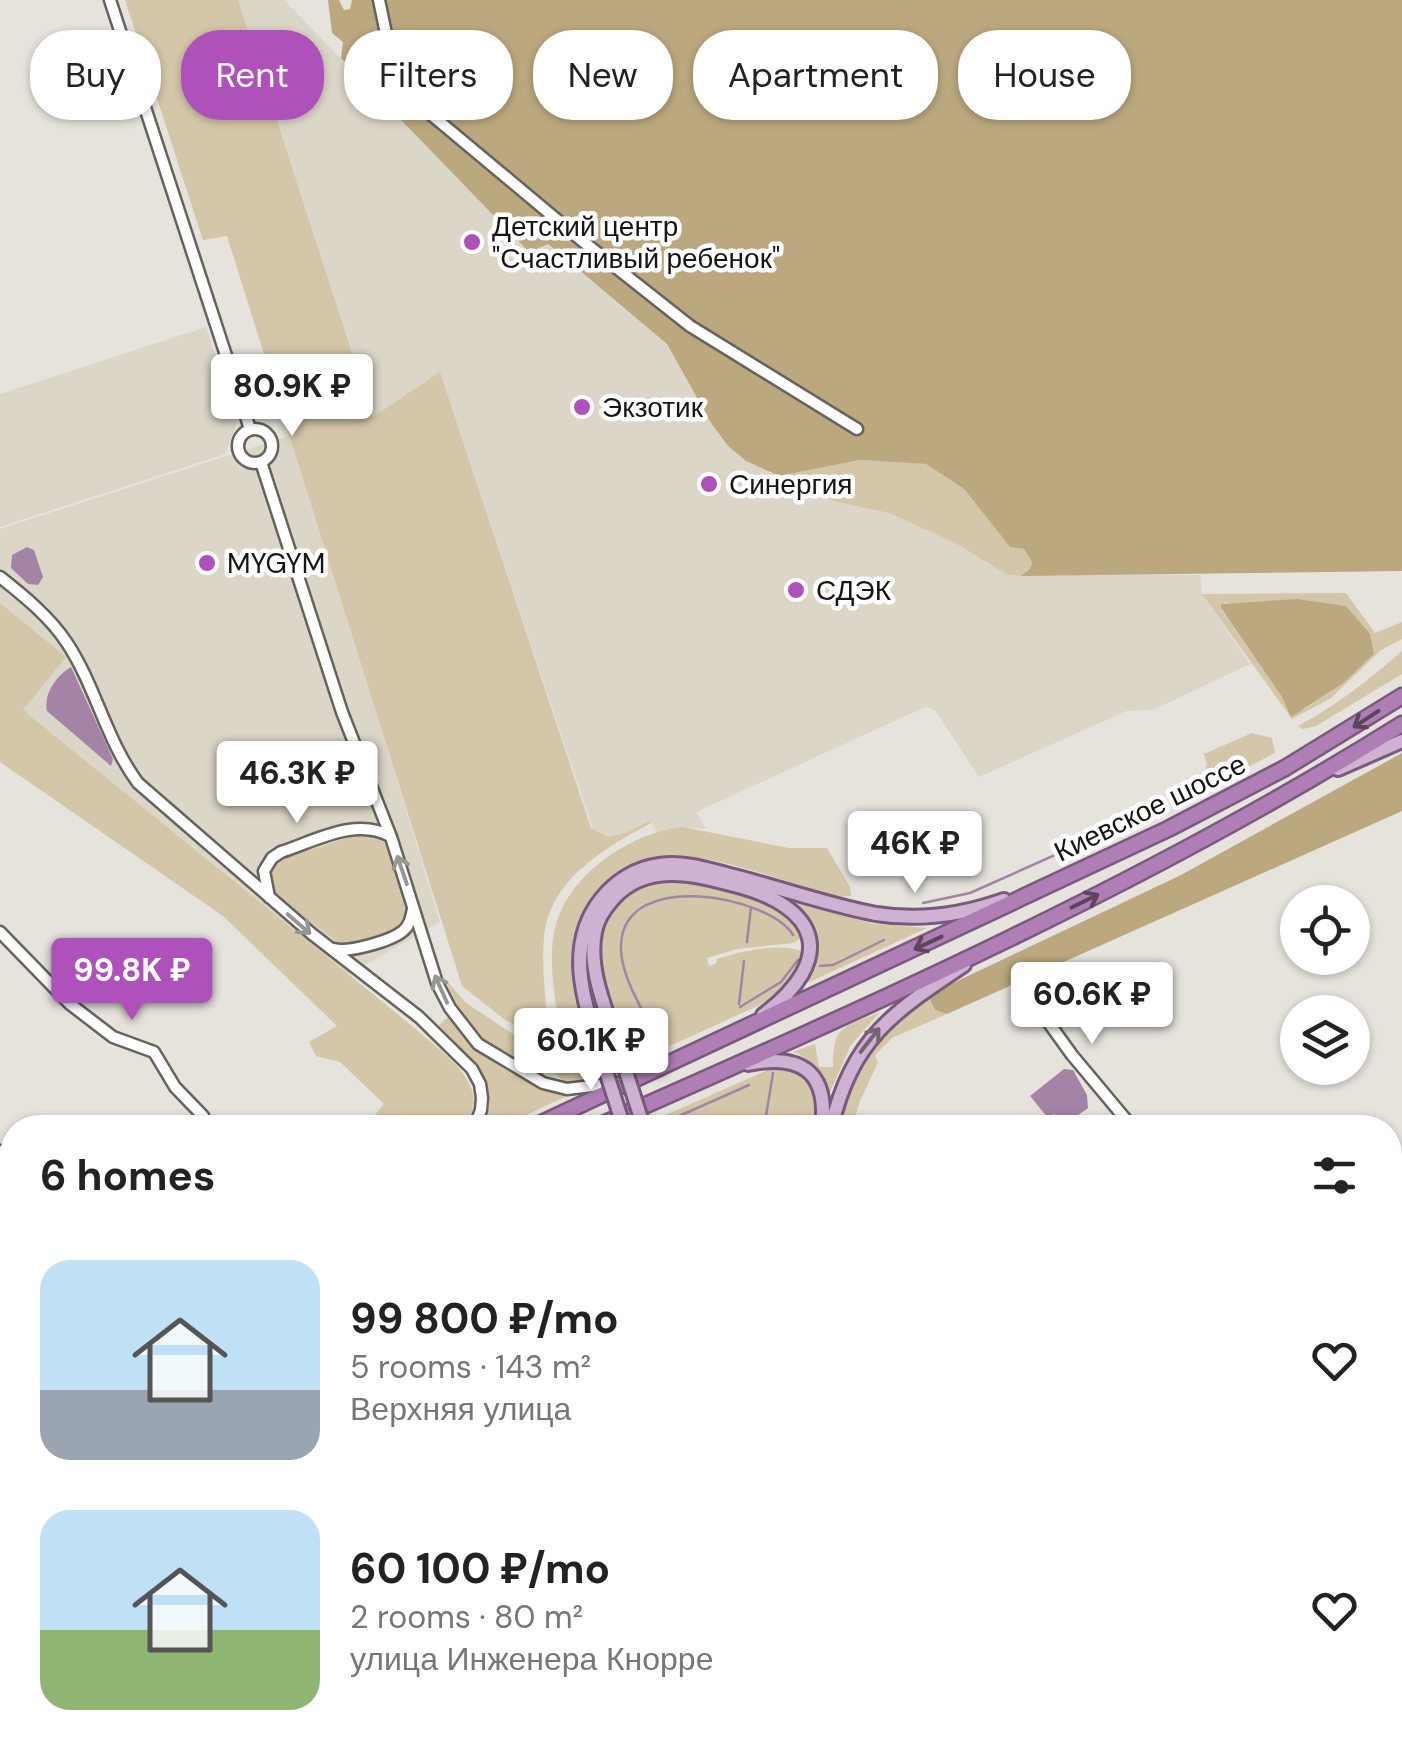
<!DOCTYPE html>
<html lang="en">
<head>
<meta charset="utf-8">
<style>
  body { margin:0; font-family:"DM Sans",sans-serif; background:#f2f2f2; color:#222; height:100vh; display:flex; flex-direction:column; font-size:38px; white-space:nowrap }
  * { box-sizing:border-box; margin:0 }
  p { font-size:32px; color:#767676 }
  .icon { flex:none; width:55px; height:55px; fill:none; stroke:currentColor; stroke-width:2; stroke-linecap:round; stroke-linejoin:round }
  .map { position:relative; flex:1; overflow:hidden }
  .panel { position:absolute; left:0px; top:1115px; width:1402px; height:642px; display:flex; flex-direction:column; background:#fff; border-radius:40px 40px 0 0; box-shadow:0 2px 8px #0004 }
  .panel>* { flex:none }
  .banner { position:absolute; left:30px; top:30px; width:1342px; height:90px; display:flex; gap:20px }
  .buttons { position:absolute; left:1280px; top:885px; display:grid; gap:20px }
  .buttons a { display:grid; place-items:center; width:90px; height:90px; border-radius:50%; background:#fff; box-shadow:0 2px 8px #0004; font-size:50px }
  .price { position:absolute; translate:-50% -85px; padding:0 22px; border-radius:10px; background:#fff; color:#222; font-size:32px; line-height:65px; filter:drop-shadow(0 2px 5px #0008) }
  .price::after { content:''; position:absolute; left:50%; top:60px; width:30px; height:22px; margin-left:-15px; background:inherit; clip-path:polygon(0 0,100% 0,50% 100%) }
  .price.current { background:#af51ba; color:#fff }
  ul { padding:0; list-style:none }
  li { display:flex; align-items:center; gap:30px; height:250px; padding:0 40px }
  li span { display:grid; place-items:center; flex:none; width:280px; height:200px; border-radius:30px; color:#555 }
  li>.icon { margin-inline-start:auto }
  span .icon { width:120px; height:120px; fill:#fffc; stroke-width:1 }
  li b { font-size:42px }
  h2 { display:flex; justify-content:space-between; align-items:center; height:120px; padding:0 40px; font-size:42px }
  .pill { padding:0 35px; border-radius:40px; background:#fff; box-shadow:0 2px 8px #0004; font-size:35px; line-height:90px }
  .pill.current { background:#af51ba; color:#fff }
  .map>svg:first-child { display:block }
  .built { fill:#dbd6c8 }
  .green { fill:#d4c6a8; fill-rule:evenodd }
  .forest { fill:#bba87e }
  .water { fill:#a384a6 }
  .lines { fill:none; stroke-linecap:round; stroke-linejoin:round }
  .stream { stroke:#a384a6; stroke-width:2.5 }
  .minor-casing { stroke:#66635e; stroke-width:15 }
  .major-casing { stroke:#79597c; stroke-width:18 }
  .highway-casing { stroke:#79597c; stroke-width:19 }
  .minor { stroke:#fff; stroke-width:10 }
  .major { stroke:#cfb2d3; stroke-width:12 }
  .highway { stroke:#af7eb5; stroke-width:14 }
  .major-bridge-casing { stroke:#79597c; stroke-width:18; stroke-linecap:butt }
  .major-bridge { stroke:#cfb2d3; stroke-width:12 }
  .oneway { stroke:#5b445c }
  .oneway2 { stroke:#969695 }
  .oneway3 { stroke:#726473 }
  .poi-dot { fill:#af51ba; stroke:#fff; stroke-width:4 }
  .labels { text-anchor:middle; dominant-baseline:central; stroke-width:9; stroke-linejoin:round; paint-order:stroke }
  .poi-label { font-size:28px; fill:#161513; stroke:#fff; text-anchor:start }
  .street-label { font-size:28px; fill:#161513; stroke:#fff }
</style>
</head>
<body>
<div class="map">
<svg width="1402" height="1757" viewBox="0 0 1402 1757">
  <rect width="100%" height="100%" fill="#e5e3dc"/>
  <!-- built -->
  <g class="built">
    <polygon points="238,0 284,0 528,251 547,244 667,344 711,423 728,446 746,461 816,495 889,513 955,543 1006,574 1200,575 1202,594 1250,664 1153,710 1126,711 979,777 935,710 925,707 696,812 706,829 683,827 657,833 650,820 625,833 608,837 594,832 440,373 374,418"/>
    <polygon points="206,327 237,423 225,454 0,527 0,394"/>
    <polygon points="292,435 440,922 348,975 22,709 66,657 0,603 0,529"/>
    <polygon points="0,1289 12,1290 12,1341 0,1346"/>
    <polygon points="485,1745 790,1745 794,1757 517,1757"/>
  </g>
  <!-- green -->
  <g class="green">
    <path d="M125,0H238L373,417L440,372L591,828L608,837L625,833L651,820V823C605,848 550,879 544,937C541,967 546,999 548,1030L543,1042L504,1019L462,986L227,236L203,240Z"/>
    <polygon points="860,460 926,464 964,489 1010,547 1024,549 1032,562 1031,569 1021,576 1006,574 955,543 889,513 834,501 779,476"/>
    <path d="M1346,593L1375,633L1402,622V639L1381,650L1331,698L1292,719L1202,594ZM1298,599L1346,606L1367,661L1354,669L1342,684L1303,710L1282,697L1221,609L1225,602L1237,605Z"/>
    <path d="M0,603L66,657L23,710L417,1030C444,1055 496,1087 463,1127H365L384,1104L340,1062L316,1056L309,1042L337,1026L223,916L0,762Z"/>
    <path d="M1402,651V674L1316,726L1303,729L1298,726C1337,705 1369,680 1402,651Z"/>
    <polygon points="1252,733 1272,738 1275,753 1223,780 1208,777 1204,771 1207,764 1204,754"/>
    <path d="M683,827L789,848H827L850,887L851,896L837,897C786,882 732,860 680,856C653,854 629,861 608,879C554,925 574,991 589,1051L574,1053L573,1056L585,1070C601,1070 637,1057 645,1042C649,1035 647,1023 648,1018L623,1031C612,1002 595,966 601,934C607,907 634,885 661,880C694,875 798,899 800,939L793,943L737,949L707,958L709,966L716,964L717,959C740,952 778,942 801,951C803,974 782,992 764,1003L593,1081C581,1083 567,1087 558,1076C546,1062 559,1040 558,1024C555,993 547,955 556,925C570,873 632,832 683,827Z"/>
    <path d="M356,835L375,836L388,846L409,912C404,936 364,946 343,946L279,898C266,885 268,869 284,859Z"/>
    <path d="M790,900L874,924L927,928L807,983C823,952 816,922 790,900Z"/>
    <path d="M445,979L466,1003L540,1052L544,1076C495,1060 464,1026 445,979Z"/>
    <path d="M929,997L935,1010L947,1014L892,1038L875,1055L878,1062L860,1101L853,1124L836,1128C857,1064 872,1036 929,997Z"/>
    <path d="M880,1012L851,1045L827,1099C825,1076 814,1060 793,1052L815,1044L819,1067H833C833,1023 844,1028 880,1012Z"/>
    <path d="M448,1017C476,1057 521,1085 569,1095L500,1127H484C504,1081 467,1057 439,1025Z"/>
    <path d="M777,1066C815,1072 819,1093 816,1127L636,1128Z"/>
  </g>
  <!-- forest -->
  <g class="forest">
    <polygon points="328,0 339,0 344,10 350,9 352,0 1402,0 1402,571 1021,576 1030,569 1032,562 1024,549 1010,547 964,489 926,464 860,460 779,476 746,461 728,446 711,423 667,344 548,244 529,252 341,58 343,42 332,33"/>
    <polygon points="1298,599 1346,606 1370,634 1374,654 1342,684 1291,717 1282,697 1221,608 1221,604"/>
    <polygon points="1402,753 1402,811 947,1014 935,1010 929,997 949,985 1181,875"/>
  </g>
  <!-- water -->
  <g class="water">
    <polygon points="27,547 34,550 43,577 38,585 28,584 11,568 12,555"/>
    <path d="M71,667L113,759L111,766L47,711C43,694 57,675 71,667Z"/>
    <polygon points="1064,1069 1073,1070 1087,1095 1088,1108 1063,1126 1054,1114 1048,1118 1030,1096"/>
  </g>
  <g class="lines">
    <!-- stream -->
    <g class="stream">
      <polyline points="923,903 970,893 1102,834"/>
      <polyline points="747,942 751,907"/>
      <polyline points="820,966 833,965 884,940"/>
      <polyline points="739,1004 744,961"/>
      <polyline points="740,1007 781,982 798,960"/>
      <path d="M646,1018C635,996 620,970 621,945C624,867 771,897 793,935"/>
      <polyline points="652,1128 749,1085"/>
      <polyline points="764,1128 773,1073"/>
      <polyline points="0,1267 12,1276"/>
    </g>
    <defs>
      <g id="minor">
        <polyline points="110,0 250,429"/>
        <polyline points="379,0 394,72 428,112 580,239 690,326 857,429"/>
        <circle cx="255" cy="446" r="17"/>
        <polyline points="261,462 342,712 391,837 437,983 450,1008 478,1044 543,1083 567,1089 616,1083"/>
        <path d="M0,577C24,596 50,617 67,643C96,687 106,740 138,783L312,934L419,1017L472,1069L480,1084L482,1098L481,1110L474,1128"/>
        <path d="M269,897L264,871L272,858L281,852C315,841 356,817 390,836"/>
        <polyline points="0,932 70,1004 113,1037 154,1052 175,1087 203,1116 196,1128"/>
        <path d="M334,949C348,953 391,941 403,931C410,925 411,918 413,909"/>
        <polyline points="1023,987 1072,1055 1133,1128"/>
        <polyline points="0,1151 12,1159"/>
      </g>
      <g id="major">
        <polyline points="1338,769 1402,741"/>
        <path d="M615,1037C604,1005 588,967 595,932C597,920 605,908 613,899C646,862 693,874 734,885C821,907 837,959 763,1015"/>
        <path d="M598,1046C582,998 566,943 601,899C615,881 636,868 659,865C685,861 710,870 734,876C781,888 828,905 876,914C920,921 962,915 1004,900"/>
        <path d="M748,1064C800,1053 829,1071 822,1128"/>
        <path d="M831,1128C852,1039 892,1013 964,965"/>
        <polyline points="0,1407 12,1404"/>
        <polyline points="0,1431 12,1427"/>
        <polyline points="0,1550 12,1497"/>
        <polyline points="813,1745 817,1757"/>
      </g>
      <g id="highway">
        <polyline points="531,1128 1168,829 1285,768 1402,696"/>
        <path d="M594,1128C870,1006 1147,884 1402,724"/>
        <polyline points="0,1370 12,1364"/>
        <polyline points="0,1400 12,1395"/>
      </g>
    </defs>
    <!-- minor casing -->
    <use href="#minor" class="minor-casing"/>
    <!-- major casing -->
    <use href="#major" class="major-casing"/>
    <!-- highway casing -->
    <use href="#highway" class="highway-casing"/>
    <!-- minor -->
    <use href="#minor" class="minor"/>
    <!-- major -->
    <use href="#major" class="major"/>
    <!-- highway -->
    <use href="#highway" class="highway"/>
    <defs>
      <g id="major-bridge">
        <polyline points="615,1037 644,1128"/>
        <polyline points="598,1046 624,1128"/>
      </g>
    </defs>
    <!-- major-bridge casing -->
    <use href="#major-bridge" class="major-bridge-casing"/>
    <!-- major-bridge -->
    <use href="#major-bridge" class="major-bridge"/>
  </g>
  <!-- one-way arrows -->
  <defs><path id="oneway-shaft" d="M-6 0H5M1.5-3L5.5 0L1.5 3" fill="none" stroke-width="1.6" stroke-linecap="round" stroke-linejoin="round" transform="scale(2.5)"/></defs>
  <g class="oneway">
    <use href="#oneway-shaft" transform="translate(1366 719) rotate(147)"/>
    <use href="#oneway-shaft" transform="translate(1085 901) rotate(-26)"/>
    <use href="#oneway-shaft" transform="translate(928 943) rotate(155)"/>
  </g>
  <g class="oneway2">
    <use href="#oneway-shaft" transform="translate(402 870) rotate(-109)"/>
    <use href="#oneway-shaft" transform="translate(299 924) rotate(41)"/>
    <use href="#oneway-shaft" transform="translate(441 989) rotate(-114)"/>
  </g>
  <use class="oneway3" href="#oneway-shaft" transform="translate(870 1040) rotate(-52)"/>
  <!-- markers -->
  <g class="poi-dot">
    <circle cx="472" cy="242" r="10"/>
    <circle cx="582" cy="407" r="10"/>
    <circle cx="709" cy="484" r="10"/>
    <circle cx="207" cy="563" r="10"/>
    <circle cx="796" cy="590" r="10"/>
  </g>
  <g class="labels">
    <!-- poi labels -->
    <g class="poi-label">
      <text x="492" y="226">Детский центр<tspan x="492" dy="32">"Счастливый ребенок"</tspan></text>
      <text x="602" y="407">Экзотик</text>
      <text x="729" y="484">Синергия</text>
      <text x="227" y="563">MYGYM</text>
      <text x="816" y="590">СДЭК</text>
    </g>
    <!-- street labels -->
    <g class="street-label">
      <text transform="translate(1150 808) rotate(-26)">Киевское шоссе</text>
    </g>
  </g>
</svg>
<div class="buttons">
<a><svg class="icon" aria-label="locate" viewBox="0 0 24 24"><circle cx="12" cy="12" r="6"/><path d="M12 2v4M12 18v4M2 12h4M18 12h4"/></svg></a>
<a><svg class="icon" aria-label="layers" viewBox="0 0 24 24"><path d="M12 4l9 5-9 5-9-5zM3 14l9 5 9-5"/></svg></a>
</div>
<b class="price" style="left:292px;top:439px">80.9K ₽</b>
<b class="price" style="left:297px;top:826px">46.3K ₽</b>
<b class="price" style="left:915px;top:896px">46K ₽</b>
<b class="price current" style="left:132px;top:1023px">99.8K ₽</b>
<b class="price" style="left:1092px;top:1047px">60.6K ₽</b>
<b class="price" style="left:591px;top:1093px">60.1K ₽</b>
<div class="banner">
<a class="pill">Buy</a>
<a class="pill current">Rent</a>
<a class="pill">Filters</a>
<a class="pill">New</a>
<a class="pill">Apartment</a>
<a class="pill">House</a>
</div>
<section class="panel">
<h2>6 homes<svg class="icon" aria-label="filters" viewBox="0 0 24 24"><path d="M4 7h16M4 17h16"/><circle cx="9" cy="7" r="2"/><circle cx="15" cy="17" r="2"/></svg></h2>
<ul>
<li><span style="background:linear-gradient(#bfe0f5 65%,#9aa5b1 0)"><svg class="icon" aria-label="home" viewBox="0 0 24 24"><path d="M3 11l9-7 9 7M6 9v11h12V9"/></svg></span><div><b>99 800 ₽/mo</b><p>5 rooms · 143 m²</p><p>Верхняя улица</p></div><svg class="icon" aria-label="heart" viewBox="0 0 24 24"><path d="M12 20l-8-8c-3-5 5-10 8-4 3-6 11-1 8 4z"/></svg></li>
<li><span style="background:linear-gradient(#bfe0f5 60%,#8fb573 0)"><svg class="icon" aria-label="home" viewBox="0 0 24 24"><path d="M3 11l9-7 9 7M6 9v11h12V9"/></svg></span><div><b>60 100 ₽/mo</b><p>2 rooms · 80 m²</p><p>улица Инженера Кнорре</p></div><svg class="icon" aria-label="heart" viewBox="0 0 24 24"><path d="M12 20l-8-8c-3-5 5-10 8-4 3-6 11-1 8 4z"/></svg></li>
</ul>
</section>
</div>
</body>
</html>
